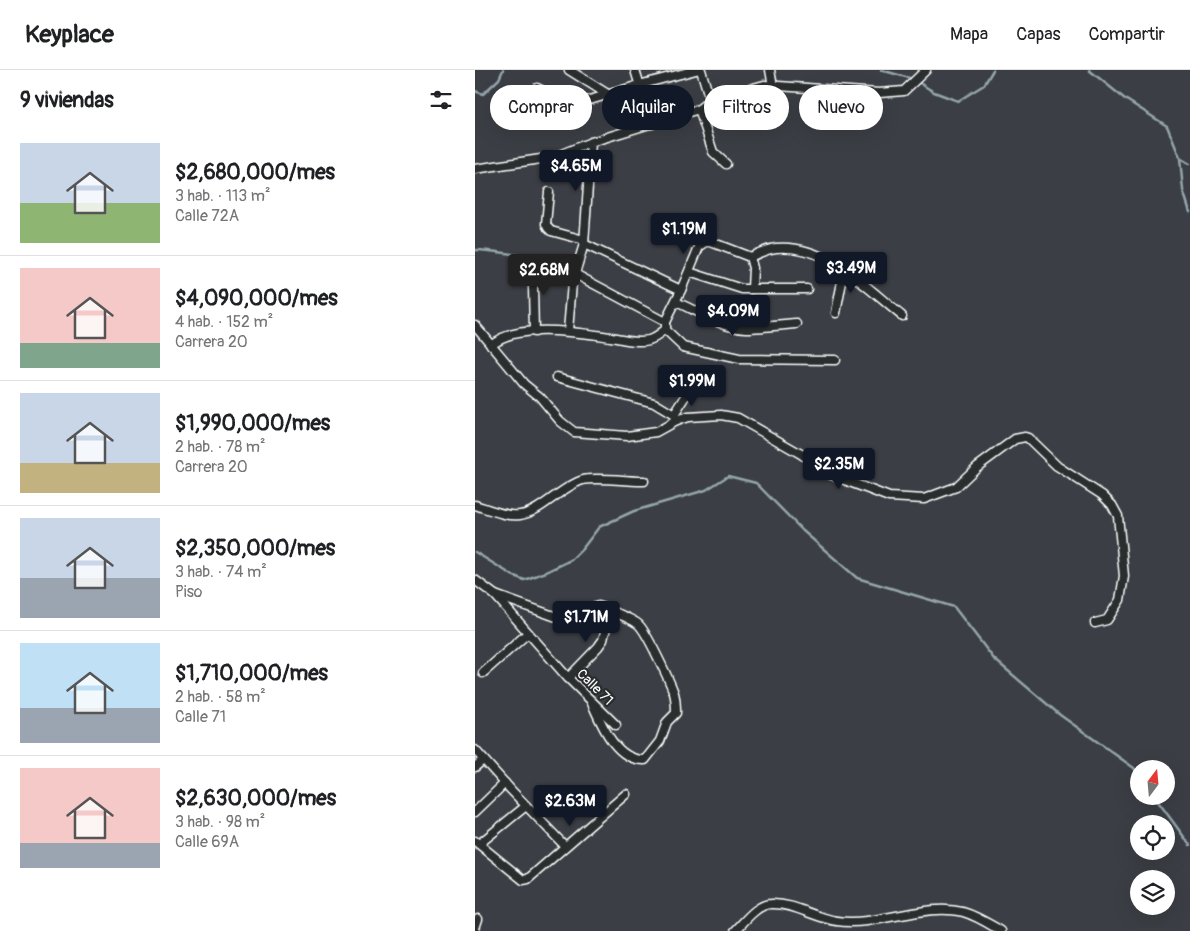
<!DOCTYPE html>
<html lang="es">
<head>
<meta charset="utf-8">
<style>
  body { margin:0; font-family:Pangolin,sans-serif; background:#f6f6f6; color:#202124; height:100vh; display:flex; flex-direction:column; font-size:19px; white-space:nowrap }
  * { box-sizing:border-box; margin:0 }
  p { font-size:16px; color:#757577 }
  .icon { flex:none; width:28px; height:28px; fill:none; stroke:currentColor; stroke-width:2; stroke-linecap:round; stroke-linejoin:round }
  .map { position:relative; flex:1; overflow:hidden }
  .side { display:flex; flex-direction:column; background:#fff; width:475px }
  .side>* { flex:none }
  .guide { position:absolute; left:15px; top:15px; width:475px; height:45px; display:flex; gap:10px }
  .needle { width:32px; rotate:16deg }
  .buttons { position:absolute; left:655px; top:690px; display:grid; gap:10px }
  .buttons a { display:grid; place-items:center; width:45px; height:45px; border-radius:50%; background:#fff; box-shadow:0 5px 20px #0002; font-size:25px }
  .price { position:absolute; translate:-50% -42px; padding:0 11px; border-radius:5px; background:#111827; color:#fff; font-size:16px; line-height:32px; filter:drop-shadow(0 1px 2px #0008) }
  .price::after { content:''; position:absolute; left:50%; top:30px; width:15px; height:11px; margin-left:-8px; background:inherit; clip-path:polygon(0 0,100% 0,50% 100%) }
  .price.on { background:#222; color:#fff }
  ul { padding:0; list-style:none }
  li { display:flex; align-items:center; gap:15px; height:125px; padding:0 20px }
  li+li { border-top:1px solid #e0e0e0 }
  li span { display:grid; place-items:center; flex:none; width:140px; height:100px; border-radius:0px; color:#555 }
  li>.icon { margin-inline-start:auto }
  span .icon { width:60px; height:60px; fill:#fffc; stroke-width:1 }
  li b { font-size:21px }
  h2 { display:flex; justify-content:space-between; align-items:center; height:60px; padding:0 20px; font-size:21px }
  .chip { padding:0 18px; border-radius:22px; background:#fff; box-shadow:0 5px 20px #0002; font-size:18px; line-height:45px }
  .chip.on { background:#111827; color:#fff }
  header { display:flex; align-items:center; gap:30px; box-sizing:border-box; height:70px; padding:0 25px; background:#fff; border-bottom:1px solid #e0e0e0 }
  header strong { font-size:24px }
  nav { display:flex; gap:28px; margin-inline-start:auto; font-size:18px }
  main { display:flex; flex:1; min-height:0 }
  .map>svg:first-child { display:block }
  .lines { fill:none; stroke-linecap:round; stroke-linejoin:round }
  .stream { stroke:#95a6ac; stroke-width:2.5 }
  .minor-casing { stroke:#fff; stroke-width:11 }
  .minor { stroke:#2a2d2e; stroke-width:8 }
  .labels { text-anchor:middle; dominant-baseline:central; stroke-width:4.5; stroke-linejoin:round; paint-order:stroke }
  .street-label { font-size:14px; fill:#fff; stroke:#2a2d2e }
</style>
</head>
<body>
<header>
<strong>Keyplace</strong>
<nav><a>Mapa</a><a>Capas</a><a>Compartir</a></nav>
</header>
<main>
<section class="side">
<h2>9 viviendas<svg class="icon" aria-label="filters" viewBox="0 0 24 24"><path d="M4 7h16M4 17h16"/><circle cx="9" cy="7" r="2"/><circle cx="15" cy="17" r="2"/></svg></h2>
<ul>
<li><span style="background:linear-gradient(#c9d6e8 60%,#8fb573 0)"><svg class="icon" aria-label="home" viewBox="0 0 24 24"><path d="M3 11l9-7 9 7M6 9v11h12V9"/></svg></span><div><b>$2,680,000/mes</b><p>3 hab. · 113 m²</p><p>Calle 72A</p></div></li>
<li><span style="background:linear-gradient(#f6c9c9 75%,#7fa58c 0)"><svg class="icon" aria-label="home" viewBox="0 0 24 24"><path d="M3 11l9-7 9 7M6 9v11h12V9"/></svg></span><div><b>$4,090,000/mes</b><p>4 hab. · 152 m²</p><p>Carrera 20</p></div></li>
<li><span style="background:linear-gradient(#c9d6e8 70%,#c2b280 0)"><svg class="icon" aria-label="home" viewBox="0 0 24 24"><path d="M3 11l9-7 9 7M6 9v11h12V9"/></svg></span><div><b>$1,990,000/mes</b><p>2 hab. · 78 m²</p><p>Carrera 20</p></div></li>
<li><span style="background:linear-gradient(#c9d6e8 60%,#9aa5b1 0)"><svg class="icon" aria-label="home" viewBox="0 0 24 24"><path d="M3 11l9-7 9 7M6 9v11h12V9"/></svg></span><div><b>$2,350,000/mes</b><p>3 hab. · 74 m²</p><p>Piso</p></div></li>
<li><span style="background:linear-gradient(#bfe0f5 65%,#9aa5b1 0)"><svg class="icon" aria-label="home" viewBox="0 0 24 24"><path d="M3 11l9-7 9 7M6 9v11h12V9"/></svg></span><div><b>$1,710,000/mes</b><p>2 hab. · 58 m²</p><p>Calle 71</p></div></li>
<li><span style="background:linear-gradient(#f6c9c9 75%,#9aa5b1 0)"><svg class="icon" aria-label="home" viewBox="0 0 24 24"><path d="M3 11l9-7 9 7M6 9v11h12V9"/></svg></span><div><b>$2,630,000/mes</b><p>3 hab. · 98 m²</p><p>Calle 69A</p></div></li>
</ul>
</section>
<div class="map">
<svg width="715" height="861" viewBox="0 0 715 861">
  <rect width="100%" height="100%" fill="#3b3e44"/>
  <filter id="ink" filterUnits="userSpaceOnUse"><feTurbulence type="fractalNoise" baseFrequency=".02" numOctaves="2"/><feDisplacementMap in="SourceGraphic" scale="10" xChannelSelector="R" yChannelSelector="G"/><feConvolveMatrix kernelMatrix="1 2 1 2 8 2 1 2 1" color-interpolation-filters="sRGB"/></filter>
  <g filter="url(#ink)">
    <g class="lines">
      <!-- stream -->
      <g class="stream">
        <polyline points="406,0 438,9 459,22 483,31 509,15 518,0"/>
        <polyline points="614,0 650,29 692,56 705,88 715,94"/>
        <polyline points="0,21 8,24 24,9 28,0"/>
        <polyline points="705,88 708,120 715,142"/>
        <path d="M0,180C24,180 47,188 71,187"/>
        <polyline points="0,482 37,505 49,510 71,502 96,490 108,478 124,457 159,441 231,420 253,406 281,413 328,461 382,508 479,537 519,589 585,645 659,698 664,705"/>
        <polyline points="679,726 715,775"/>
      </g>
      <defs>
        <g id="minor">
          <polyline points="94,0 134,25"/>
          <polyline points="160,0 177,54"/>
          <polyline points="226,0 235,30"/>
          <polyline points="295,0 298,16"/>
          <polyline points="62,18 98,36"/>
          <polyline points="224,39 238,82 251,94"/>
          <polyline points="79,41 164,15 221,0"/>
          <polyline points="0,99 79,87 116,72 224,39 235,30 289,15 404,23 429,21 451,0"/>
          <polyline points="74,122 71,154 73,158 76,161 109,170"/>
          <polyline points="109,174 206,220 190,252"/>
          <path d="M275,187C284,183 292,179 301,178C350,173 392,218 427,246"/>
          <polyline points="275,187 278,198 277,219"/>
          <polyline points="214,202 267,219 332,219"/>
          <polyline points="100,204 190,252 190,260 208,277 264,289 360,290"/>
          <polyline points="206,220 224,177 231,172 236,172 275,187"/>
          <path d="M201,232C222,241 247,257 271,258C288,258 305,255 322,254"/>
          <polyline points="361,243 369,201"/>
          <polyline points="0,255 49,314 65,327 85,351 99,362 152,366 181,362 201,351 213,347 246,345 263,348 326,384 354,404 414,427 449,429 481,417 502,397 540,369 550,367 553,368 582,396 627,425 637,435 643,446 649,506 645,530 632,550 620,553"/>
          <polyline points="93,261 97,213 109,174 116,72"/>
          <polyline points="59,262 58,217 61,209 65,207 99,209"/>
          <path d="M16,275C41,252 105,263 136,267C148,269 162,273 174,270C181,268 185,264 190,260"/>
          <polyline points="82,307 179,333 199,345 201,351"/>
          <polyline points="199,345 217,317"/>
          <path d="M0,435C13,439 31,447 45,445C65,443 87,416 108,410C118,407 156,411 169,411"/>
          <polyline points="0,510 20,525 93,608 141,655"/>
          <path d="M20,525L87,549C105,549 109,538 124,536C135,541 154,547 163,554C171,560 195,612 199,623C201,630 201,636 201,643L192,652L185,671L170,690C140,691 126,653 116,631"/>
          <polyline points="8,603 53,563"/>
          <polyline points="93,608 123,577 128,570 135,541"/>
          <polyline points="0,680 36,720 90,776"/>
          <polyline points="0,697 8,690"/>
          <polyline points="0,742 30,713"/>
          <polyline points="0,771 48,810 53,809 151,724"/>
          <polyline points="4,774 51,736"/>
          <polyline points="0,858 3,849"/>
          <path d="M260,861C269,852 282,834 296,834C319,833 340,848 362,851C403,857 450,832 488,842C502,846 514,854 526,861"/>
        </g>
      </defs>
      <!-- minor casing -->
      <use href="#minor" class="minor-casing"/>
      <!-- minor -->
      <use href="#minor" class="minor"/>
    </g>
  </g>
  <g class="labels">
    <!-- street labels -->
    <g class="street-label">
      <text transform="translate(120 617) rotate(45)">Calle 71</text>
    </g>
  </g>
</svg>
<div class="buttons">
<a><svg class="needle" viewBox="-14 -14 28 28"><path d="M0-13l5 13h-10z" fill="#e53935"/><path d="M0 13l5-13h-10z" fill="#757577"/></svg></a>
<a><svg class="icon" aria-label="locate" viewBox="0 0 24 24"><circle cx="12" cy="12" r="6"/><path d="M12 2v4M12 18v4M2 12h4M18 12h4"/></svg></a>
<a><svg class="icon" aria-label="layers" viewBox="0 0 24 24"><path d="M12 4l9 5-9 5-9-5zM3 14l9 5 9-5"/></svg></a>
</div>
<b class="price" style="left:101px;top:122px">$4.65M</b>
<b class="price" style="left:209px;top:185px">$1.19M</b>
<b class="price" style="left:376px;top:224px">$3.49M</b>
<b class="price on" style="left:69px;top:226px">$2.68M</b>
<b class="price" style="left:258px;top:267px">$4.09M</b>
<b class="price" style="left:217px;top:337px">$1.99M</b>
<b class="price" style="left:364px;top:420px">$2.35M</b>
<b class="price" style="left:111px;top:573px">$1.71M</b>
<b class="price" style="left:95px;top:757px">$2.63M</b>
<div class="guide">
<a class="chip">Comprar</a>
<a class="chip on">Alquilar</a>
<a class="chip">Filtros</a>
<a class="chip">Nuevo</a>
</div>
</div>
</main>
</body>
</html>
